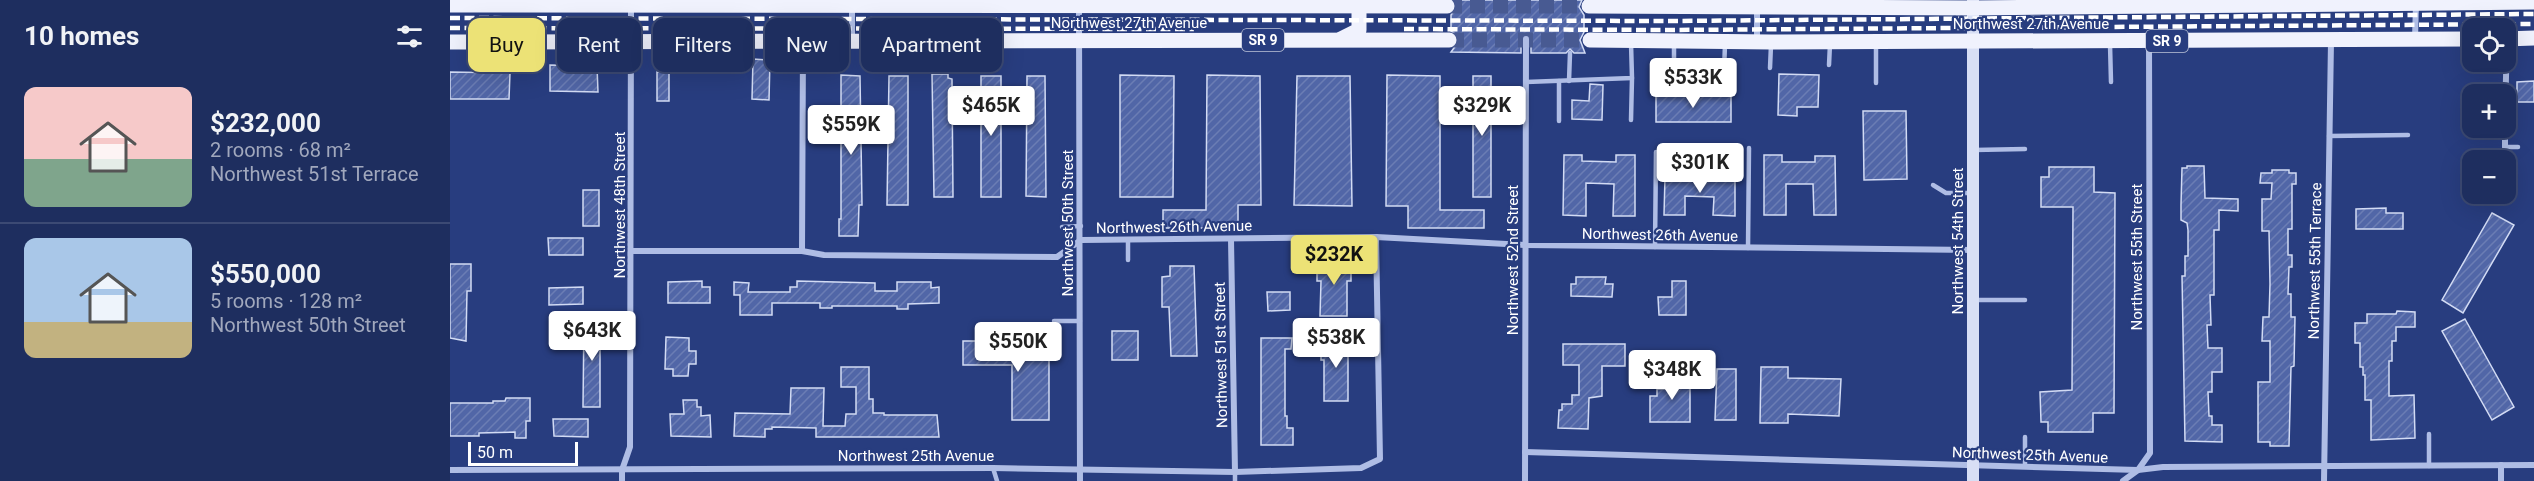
<!DOCTYPE html>
<html lang="en">
<head>
<meta charset="utf-8">
<style>
  body { margin:0; font-family:Roboto,sans-serif; background:#263665; color:#f1f3f6; height:100vh; display:flex; flex-direction:column; font-size:22px; white-space:nowrap }
  * { box-sizing:border-box; margin:0 }
  p { font-size:20px; color:#a1a8bd }
  .icon { flex:none; width:33px; height:33px; fill:none; stroke:currentColor; stroke-width:2; stroke-linecap:round; stroke-linejoin:round }
  .map { position:relative; flex:1; overflow:hidden }
  .panel { display:flex; flex-direction:column; background:#1e2e5f; width:450px }
  .panel>* { flex:none }
  .banner { position:absolute; left:18px; top:18px; width:570px; height:54px; display:flex; gap:12px }
  .fabs { position:absolute; left:2012px; top:18px; display:grid; gap:12px }
  .fabs a { display:grid; place-items:center; width:54px; height:54px; border-radius:12px; background:#1e2e5f; box-shadow:0 6px 24px #0002,0 0 0 2px #3c4a74; font-size:30px }
  .scale { position:absolute; left:18px; bottom:15px; width:110px; box-sizing:border-box; padding-left:6px; border:3px solid #fff; border-top:0; font-size:16px; line-height:21px; white-space:nowrap; color:#fff; -webkit-text-stroke:4px #283d7f; paint-order:stroke }
  .price { position:absolute; translate:-50% -51px; padding:0 14px; border-radius:6px; background:#fff; color:#222; font-size:20px; line-height:39px; filter:drop-shadow(0 2px 3px #0008) }
  .price::after { content:''; position:absolute; left:50%; top:36px; width:18px; height:14px; margin-left:-9px; background:inherit; clip-path:polygon(0 0,100% 0,50% 100%) }
  .price.selected { background:#ece276; color:#111 }
  ul { padding:0; list-style:none }
  li { display:flex; align-items:center; gap:18px; height:150px; padding:0 24px }
  li+li { border-top:2px solid #3c4a74 }
  li span { display:grid; place-items:center; flex:none; width:168px; height:120px; border-radius:12px; color:#555 }
  li>.icon { margin-inline-start:auto }
  span .icon { width:72px; height:72px; fill:#fffc; stroke-width:1 }
  li b { font-size:26px }
  h2 { display:flex; justify-content:space-between; align-items:center; height:72px; padding:0 24px; font-size:26px }
  .pill { padding:0 21px; border-radius:12px; background:#1e2e5f; box-shadow:0 6px 24px #0002,0 0 0 2px #3c4a74; font-size:21px; line-height:54px }
  .pill.selected { background:#ece276; color:#111 }
  main { display:flex; flex:1; min-height:0 }
  .map>svg:first-child { display:block }
  .building { fill:url(#building-hatch); stroke:#d2dbf4; stroke-width:1.5 }
  .lines { fill:none; stroke-linecap:round; stroke-linejoin:round }
  .primary-tunnel { stroke:#485a92; stroke-width:15; stroke-dasharray:15 8; stroke-linecap:butt }
  .service { stroke:#afbde5; stroke-width:4.5 }
  .minor { stroke:#afbde5; stroke-width:6 }
  .secondary { stroke:#d8dff5; stroke-width:12 }
  .primary { stroke:#f0f2fd; stroke-width:15 }
  .rail { stroke:#fff; stroke-width:4.5; stroke-dasharray:10 4.5; stroke-linecap:butt }
  .labels { text-anchor:middle; dominant-baseline:central; stroke-width:4.5; stroke-linejoin:round; paint-order:stroke }
  .shield { fill:#283d7f; stroke:#bec5d9; stroke-width:1.5 }
  .shield-label { font-size:14px; font-weight:bold; fill:#fff }
  .street-label { font-size:15px; fill:#fff; stroke:#283d7f }
</style>
</head>
<body>
<main>
<section class="panel">
<h2>10 homes<svg class="icon" aria-label="filters" viewBox="0 0 24 24"><path d="M4 7h16M4 17h16"/><circle cx="9" cy="7" r="2"/><circle cx="15" cy="17" r="2"/></svg></h2>
<ul>
<li><span style="background:linear-gradient(#f6c9c9 60%,#7fa58c 0)"><svg class="icon" aria-label="home" viewBox="0 0 24 24"><path d="M3 11l9-7 9 7M6 9v11h12V9"/></svg></span><div><b>$232,000</b><p>2 rooms · 68 m²</p><p>Northwest 51st Terrace</p></div></li>
<li><span style="background:linear-gradient(#a9c7e8 70%,#c2b280 0)"><svg class="icon" aria-label="home" viewBox="0 0 24 24"><path d="M3 11l9-7 9 7M6 9v11h12V9"/></svg></span><div><b>$550,000</b><p>5 rooms · 128 m²</p><p>Northwest 50th Street</p></div></li>
</ul>
</section>
<div class="map">
<svg width="2084" height="481" viewBox="0 0 2084 481">
  <defs>
    <pattern id="building-hatch" width="6" height="6" patternUnits="userSpaceOnUse" patternTransform="scale(1.5)"><rect width="6" height="6" fill="#5166a7"/><path d="M-1 1l2-2M0 6l6-6M5 7l2-2" fill="none" stroke="#6b7db4"/></pattern>
  </defs>
  <rect width="100%" height="100%" fill="#283d7f"/>
  <!-- building -->
  <g class="building">
    <polygon points="1004,0 1132,0 1129,7 1134,15 1134,32 1130,40 1135,53 1124,53 1120,49 1116,53 1081,53 1081,38 1077,34 1071,37 1071,53 1001,52 1009,41 1007,35 1001,31 1001,15 1007,7"/>
    <polygon points="303,59 320,60 319,100 302,99"/>
    <polygon points="100,65 147,66 148,92 100,91"/>
    <polygon points="0,72 60,73 59,99 0,99"/>
    <rect x="207" y="72" width="12" height="29"/>
    <polygon points="482,74 498,74 498,78 502,79 503,197 484,197"/>
    <polygon points="1329,74 1369,75 1368,107 1347,107 1347,116 1328,115"/>
    <polygon points="391,75 410,76 412,205 409,205 408,236 389,236 389,219 391,219"/>
    <polygon points="670,75 724,76 723,197 670,197"/>
    <polygon points="757,75 810,76 811,205 788,205 788,228 713,228 713,210 756,210"/>
    <polygon points="937,75 990,76 990,210 1034,210 1034,228 958,228 958,206 936,206"/>
    <polygon points="439,76 458,76 458,205 437,205"/>
    <rect x="531" y="76" width="20" height="121"/>
    <polygon points="577,76 595,76 596,197 576,196"/>
    <polygon points="847,76 900,76 902,206 844,205"/>
    <rect x="1023" y="76" width="18" height="121"/>
    <polygon points="2084,81 2084,102 2067,102 2067,82"/>
    <polygon points="1140,84 1153,85 1152,120 1122,119 1122,100 1139,101"/>
    <rect x="1206" y="95" width="75" height="27"/>
    <polygon points="1413,111 1456,111 1457,179 1414,180"/>
    <polygon points="1114,155 1132,155 1132,161 1166,162 1166,155 1185,155 1185,216 1163,216 1164,184 1136,183 1136,216 1113,215"/>
    <polygon points="1314,155 1332,155 1332,162 1365,162 1365,156 1385,156 1386,215 1364,215 1363,184 1336,184 1336,215 1314,215"/>
    <polygon points="1737,166 1754,166 1755,198 1788,199 1788,211 1769,210 1769,230 1764,230 1764,295 1760,295 1761,325 1757,325 1758,348 1772,348 1772,372 1762,372 1762,392 1758,392 1759,416 1762,416 1762,425 1772,425 1772,442 1735,441 1732,276 1735,276 1735,256 1738,256 1738,230 1737,223 1731,220 1731,205 1732,168 1737,168"/>
    <polygon points="1599,167 1644,167 1644,192 1665,193 1664,413 1643,413 1643,432 1598,432 1598,422 1591,422 1590,392 1622,390 1623,207 1591,207 1591,177 1599,177"/>
    <polygon points="1822,170 1839,170 1839,173 1846,173 1846,184 1842,184 1842,229 1838,229 1838,255 1842,255 1842,267 1839,267 1838,294 1841,294 1841,317 1845,317 1844,366 1841,367 1839,446 1820,446 1820,442 1808,442 1808,382 1820,382 1820,341 1812,341 1813,317 1819,317 1820,284 1819,231 1812,231 1812,199 1821,199 1822,183 1810,183 1811,173 1822,173"/>
    <polygon points="1215,177 1285,178 1285,216 1263,215 1264,197 1235,196 1235,215 1214,215"/>
    <rect x="133" y="190" width="16" height="36"/>
    <polygon points="1936,208 1936,213 1953,213 1953,229 1906,229 1906,209"/>
    <polygon points="2042,213 2064,225 2013,313 1992,300"/>
    <polygon points="98,238 133,238 133,255 99,255"/>
    <polygon points="867,260 901,260 901,281 897,281 897,316 870,316 871,281 867,281"/>
    <polygon points="0,264 21,264 21,291 17,291 16,341 0,338"/>
    <polygon points="720,266 744,266 747,356 721,356 719,307 712,307 712,277 720,276"/>
    <polygon points="1126,277 1156,277 1155,284 1163,284 1162,297 1121,296 1121,284 1126,284"/>
    <polygon points="252,281 252,287 260,287 260,303 218,303 218,282"/>
    <polygon points="347,281 425,283 425,291 447,291 447,282 481,282 481,288 489,287 489,303 458,304 458,309 447,309 447,306 382,306 382,308 370,308 370,303 322,303 322,315 290,315 290,295 284,295 284,282 299,283 298,292 340,292 340,287 347,287"/>
    <polygon points="1222,281 1236,281 1236,315 1209,315 1208,297 1222,297"/>
    <polygon points="133,287 133,304 99,305 99,288"/>
    <polygon points="817,292 840,292 840,310 818,311"/>
    <polygon points="1947,311 1965,312 1965,327 1946,327 1946,341 1942,341 1942,361 1939,361 1939,396 1964,395 1965,438 1921,440 1921,400 1915,400 1915,375 1913,375 1913,367 1910,367 1910,343 1905,343 1905,323 1917,323 1917,314 1946,314"/>
    <polygon points="134,317 150,317 150,407 133,407"/>
    <polygon points="2015,319 2064,407 2042,420 1992,331"/>
    <rect x="662" y="331" width="26" height="29"/>
    <polygon points="216,337 239,338 239,351 246,351 246,364 239,364 238,376 223,376 223,369 215,369"/>
    <polygon points="811,338 842,338 841,349 835,349 835,416 837,416 837,428 843,428 843,445 811,445"/>
    <polygon points="901,340 901,352 898,352 898,401 874,401 874,360 871,360 871,341"/>
    <polygon points="513,341 599,341 599,420 562,420 562,365 513,365"/>
    <polygon points="1113,344 1175,344 1175,366 1152,366 1152,396 1139,398 1138,429 1108,428 1109,410 1112,410 1112,404 1122,404 1122,395 1129,395 1129,365 1113,365"/>
    <polygon points="391,367 419,367 419,399 423,399 423,413 434,413 434,415 487,415 489,437 366,437 366,428 322,427 322,429 315,429 315,437 284,436 285,413 340,414 341,388 374,388 373,426 395,426 396,414 406,414 406,387 391,387"/>
    <polygon points="1311,367 1338,367 1338,378 1391,379 1389,416 1338,414 1338,423 1310,423"/>
    <polygon points="1267,369 1286,369 1286,420 1265,420"/>
    <polygon points="1217,375 1240,375 1240,422 1200,422 1200,396 1207,396 1207,389 1217,389"/>
    <polygon points="56,398 80,398 80,421 76,421 76,438 65,438 65,432 29,433 29,436 0,436 0,403 43,403 43,401 55,401"/>
    <polygon points="233,400 247,400 247,407 251,407 251,416 260,415 261,437 221,436 220,414 234,414"/>
    <polygon points="103,419 138,419 138,437 104,436"/>
  </g>
  <g class="lines">
    <!-- primary-tunnel -->
    <g class="primary-tunnel">
      <polyline points="997,6 1139,6"/>
      <polyline points="999,40 1140,40"/>
    </g>
    <!-- service -->
    <g class="service">
      <polyline points="1660,44 1661,82"/>
      <polyline points="1379,65 1380,44"/>
      <polyline points="1320,68 1321,45"/>
      <polyline points="1224,72 1224,44"/>
      <polyline points="1274,72 1275,44"/>
      <polyline points="1109,81 1109,121"/>
      <polyline points="1119,81 1120,53"/>
      <polyline points="1076,82 1182,78 1181,43"/>
      <polyline points="1426,83 1426,45"/>
      <polyline points="1181,120 1182,78"/>
      <polyline points="2040,135 2055,135"/>
      <polyline points="1879,136 1958,135"/>
      <polyline points="2055,147 2068,147"/>
      <polyline points="1524,150 1575,149"/>
      <polyline points="1483,185 1496,193 1523,193"/>
      <polyline points="612,227 631,226"/>
      <polyline points="678,240 678,260"/>
      <polyline points="1205,247 1206,152"/>
      <polyline points="1298,248 1299,148"/>
      <polyline points="1524,300 1575,300"/>
      <polyline points="604,321 630,321"/>
      <polyline points="1575,437 1575,466"/>
      <polyline points="1979,466 1979,434"/>
      <polyline points="543,468 547,481"/>
      <polyline points="785,481 785,472"/>
    </g>
    <!-- minor -->
    <g class="minor">
      <polyline points="1307,7 1307,41"/>
      <polyline points="629,8 630,481"/>
      <polyline points="1965,39 1966,4"/>
      <polyline points="402,41 402,6"/>
      <polyline points="2055,115 2057,39"/>
      <polyline points="2055,147 2055,128"/>
      <polyline points="781,239 785,472"/>
      <polyline points="182,251 352,251 374,255 607,257 631,240 926,237 1075,245 1523,250"/>
      <polyline points="352,251 353,42"/>
      <polyline points="1075,452 1688,470 1713,467 2084,465"/>
      <polyline points="2051,465 2051,481"/>
      <polyline points="0,470 543,468 785,472 911,468 930,459 926,237"/>
      <polyline points="172,481 172,470 180,447 181,6"/>
      <polyline points="1075,481 1076,39"/>
      <polyline points="1673,481 1688,470 1700,453 1699,41"/>
      <polyline points="1874,481 1881,41"/>
    </g>
    <!-- secondary -->
    <polyline class="secondary" points="1523,481 1523,0"/>
    <!-- primary -->
    <g class="primary">
      <polyline points="0,5 997,6"/>
      <polyline points="1139,6 1523,8 2084,2"/>
      <polyline points="891,39 909,30 909,5"/>
      <polyline points="2055,39 2084,38"/>
      <polyline points="1140,40 1321,42 2022,39"/>
      <polyline points="0,42 999,40"/>
    </g>
    <!-- rail -->
    <g class="rail">
      <polyline points="0,18 1219,21 2084,14"/>
      <polyline points="0,28 744,29"/>
      <polyline points="954,29 1219,30 2084,24"/>
    </g>
  </g>
  <g class="labels">
    <!-- shield labels -->
    <g class="shield">
      <rect x="792" y="29" width="42" height="22" rx="4.5"/>
      <rect x="1696" y="30" width="42" height="22" rx="4.5"/>
    </g>
    <g class="shield-label">
      <text x="813" y="40">SR 9</text>
      <text x="1717" y="41">SR 9</text>
    </g>
    <!-- street labels -->
    <g class="street-label">
      <text x="679" y="23">Northwest 27th Avenue</text>
      <text x="1581" y="24">Northwest 27th Avenue</text>
      <text transform="translate(170 205) rotate(-90)">Northwest 48th Street</text>
      <text transform="translate(618 223) rotate(-90)">Northwest 50th Street</text>
      <text transform="translate(724 227) rotate(-1)">Northwest 26th Avenue</text>
      <text transform="translate(1210 235) rotate(1)">Northwest 26th Avenue</text>
      <text transform="translate(1508 241) rotate(-90)">Northwest 54th Street</text>
      <text transform="translate(1687 257) rotate(-90)">Northwest 55th Street</text>
      <text transform="translate(1063 260) rotate(-90)">Northwest 52nd Street</text>
      <text transform="translate(1865 261) rotate(-89)">Northwest 55th Terrace</text>
      <text transform="translate(771 355) rotate(-91)">Northwest 51st Street</text>
      <text transform="translate(1580 455) rotate(2)">Northwest 25th Avenue</text>
      <text x="466" y="456">Northwest 25th Avenue</text>
    </g>
  </g>
</svg>
<div class="fabs">
<a><svg class="icon" aria-label="locate" viewBox="0 0 24 24"><circle cx="12" cy="12" r="6"/><path d="M12 2v4M12 18v4M2 12h4M18 12h4"/></svg></a>
<a>+</a>
<a>−</a>
</div>
<div class="scale">50 m</div>
<b class="price" style="left:1243px;top:109px">$533K</b>
<b class="price" style="left:541px;top:137px">$465K</b>
<b class="price" style="left:1032px;top:137px">$329K</b>
<b class="price" style="left:401px;top:156px">$559K</b>
<b class="price" style="left:1250px;top:194px">$301K</b>
<b class="price selected" style="left:884px;top:286px">$232K</b>
<b class="price" style="left:142px;top:362px">$643K</b>
<b class="price" style="left:886px;top:369px">$538K</b>
<b class="price" style="left:568px;top:373px">$550K</b>
<b class="price" style="left:1222px;top:401px">$348K</b>
<div class="banner">
<a class="pill selected">Buy</a>
<a class="pill">Rent</a>
<a class="pill">Filters</a>
<a class="pill">New</a>
<a class="pill">Apartment</a>
</div>
</div>
</main>
</body>
</html>
